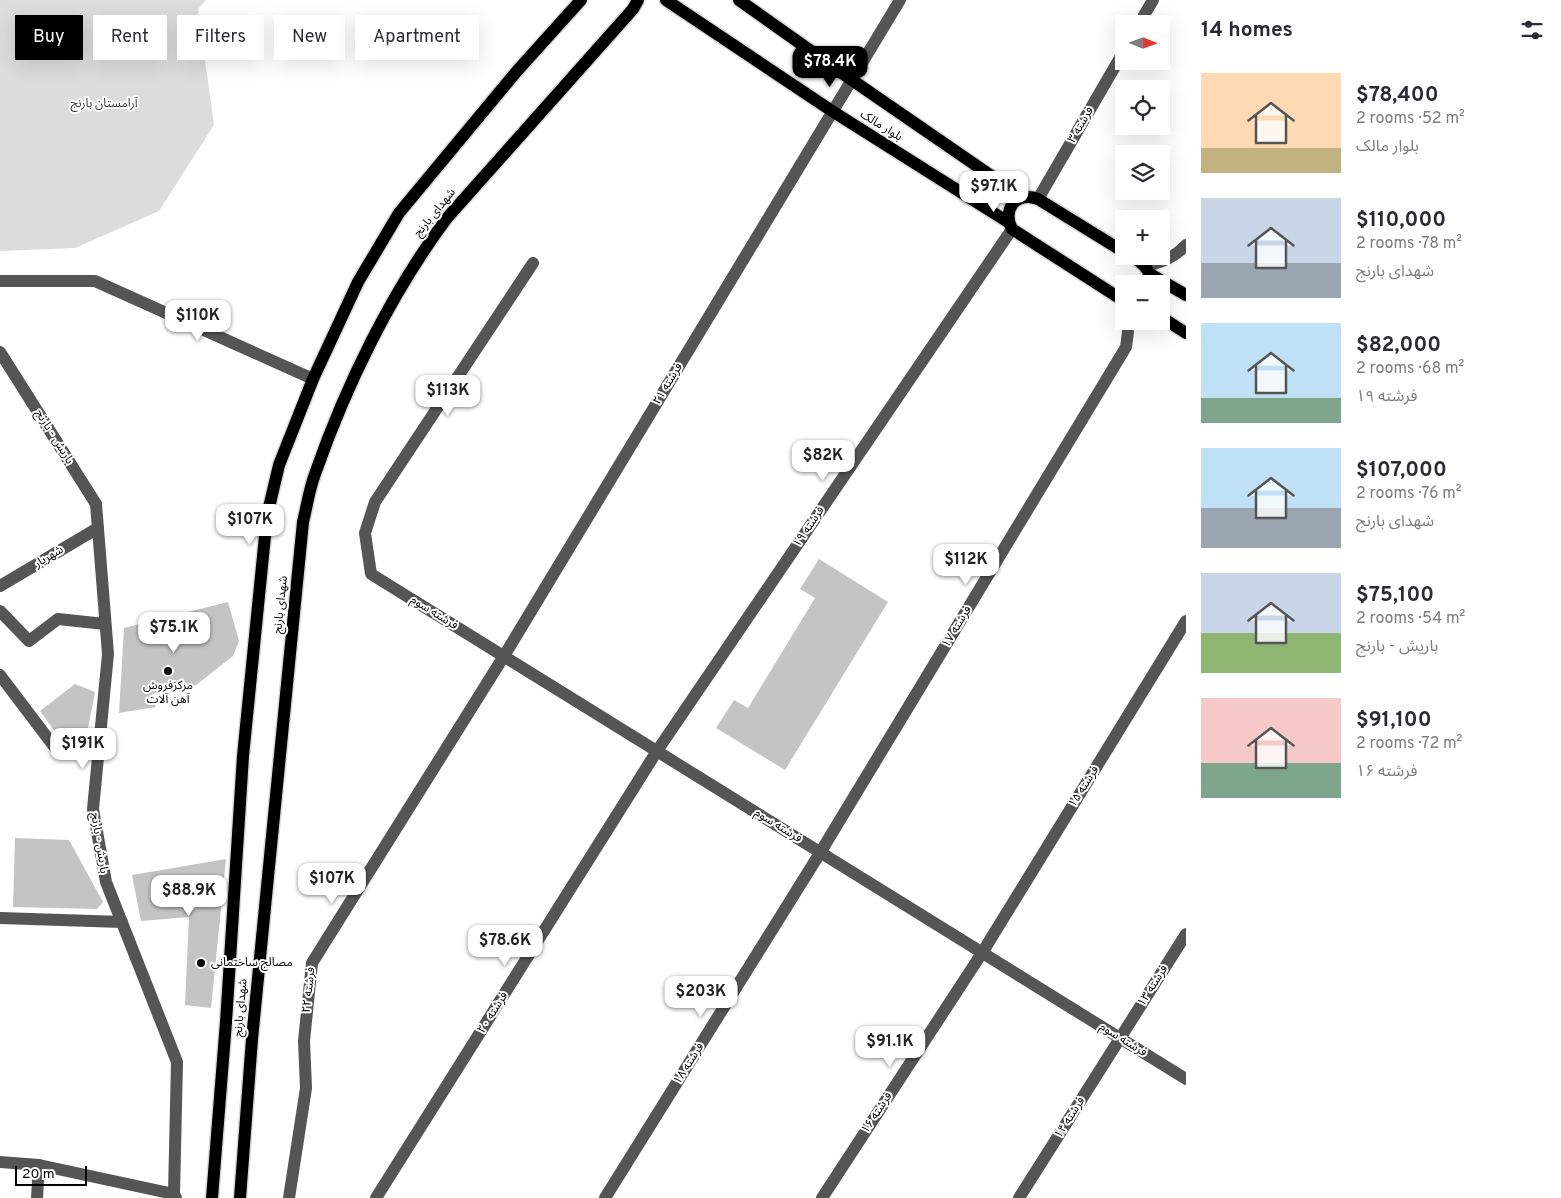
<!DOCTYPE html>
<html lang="en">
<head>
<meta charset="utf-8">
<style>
  body { margin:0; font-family:Overpass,"Noto Sans Arabic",sans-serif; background:#f7f7f7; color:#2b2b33; height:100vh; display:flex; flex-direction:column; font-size:19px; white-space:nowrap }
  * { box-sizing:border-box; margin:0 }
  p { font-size:16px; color:#7c7c81 }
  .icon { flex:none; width:28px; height:28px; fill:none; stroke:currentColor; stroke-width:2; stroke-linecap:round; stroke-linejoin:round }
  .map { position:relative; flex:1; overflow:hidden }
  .panel { display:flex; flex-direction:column; background:#fff; width:375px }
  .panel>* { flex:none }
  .guide { position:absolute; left:15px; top:15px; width:475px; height:45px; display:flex; gap:10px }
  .needle { width:32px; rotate:91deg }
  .controls { position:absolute; left:1115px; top:15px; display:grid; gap:10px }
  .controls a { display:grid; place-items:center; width:55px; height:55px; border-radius:0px; background:#fff; box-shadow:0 5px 20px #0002; font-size:25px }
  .scale { position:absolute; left:15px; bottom:12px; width:72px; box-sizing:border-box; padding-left:5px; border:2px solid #000; border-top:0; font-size:14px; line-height:18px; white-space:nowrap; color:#000; -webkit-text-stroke:4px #fff; paint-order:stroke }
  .price { position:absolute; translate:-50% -42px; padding:0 11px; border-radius:10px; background:#fff; color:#222; font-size:16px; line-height:32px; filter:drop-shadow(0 1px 2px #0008) }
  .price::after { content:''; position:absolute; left:50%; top:30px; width:15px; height:11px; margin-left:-8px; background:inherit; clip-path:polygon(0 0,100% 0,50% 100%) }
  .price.active { background:#000; color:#fff }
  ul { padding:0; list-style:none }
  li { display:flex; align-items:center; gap:15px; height:125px; padding:0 15px }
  li span { display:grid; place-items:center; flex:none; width:140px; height:100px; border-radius:0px; color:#555 }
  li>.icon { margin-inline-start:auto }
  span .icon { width:60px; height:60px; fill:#fffc; stroke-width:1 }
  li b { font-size:21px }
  h2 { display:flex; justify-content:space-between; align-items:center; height:60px; padding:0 15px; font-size:21px }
  .chip { padding:0 18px; border-radius:0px; background:#fff; box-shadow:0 5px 20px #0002; font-size:18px; line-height:45px }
  .chip.active { background:#000; color:#fff }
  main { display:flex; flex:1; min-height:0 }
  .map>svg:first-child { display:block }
  .green { fill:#dcdcdc }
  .building { fill:#c4c4c4 }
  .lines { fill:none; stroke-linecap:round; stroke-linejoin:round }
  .major-casing { stroke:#dbdbdb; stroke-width:15 }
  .minor { stroke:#555; stroke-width:12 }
  .major { stroke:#000; stroke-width:12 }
  .poi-dot { fill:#000; stroke:#fff; stroke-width:2 }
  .labels { text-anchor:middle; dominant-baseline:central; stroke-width:4; stroke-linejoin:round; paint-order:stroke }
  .park-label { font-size:12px; fill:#333; stroke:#fff }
  .street-label { font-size:12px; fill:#000; stroke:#fff }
  .poi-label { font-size:12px; fill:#000; stroke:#fff }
</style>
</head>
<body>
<main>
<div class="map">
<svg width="1186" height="1198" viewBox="0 0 1186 1198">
  <rect width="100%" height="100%" fill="#fff"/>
  <!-- green -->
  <polygon class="green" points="0,0 206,0 198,9 214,125 159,211 75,248 0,251"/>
  <!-- building -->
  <g class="building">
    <polygon points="819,559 888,602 785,770 716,728 734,700 748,708 815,598 800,589"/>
    <polygon points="228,602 239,641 233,656 196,685 152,694 156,707 119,713 124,628"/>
    <polygon points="75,684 95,692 87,733 75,740 58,736 40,711"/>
    <polygon points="15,838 69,840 103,902 97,909 13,907"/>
    <polygon points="226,859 211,1008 185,1005 189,917 141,921 132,875"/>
  </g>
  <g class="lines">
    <defs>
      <g id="major">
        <polyline points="666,0 832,111 1008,222"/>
        <polyline points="739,0 852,80 1022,197"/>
        <path d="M1124,252L1038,199C1016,191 1002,209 1012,229L1124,301"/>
        <path d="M1131,256C1143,263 1149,268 1151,282"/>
        <polyline points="1150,274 1186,295"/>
        <polyline points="1161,317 1186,333"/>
        <polyline points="212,1198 226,1022 243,756 267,516 279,465 313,379 358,282 399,213 517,71 581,0"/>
        <path d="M240,1198L252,1039L303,522C307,506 309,490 315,474C346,385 391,293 447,218L633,9L638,0"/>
      </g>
    </defs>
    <!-- major casing -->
    <use href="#major" class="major-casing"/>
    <!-- minor -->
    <g class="minor">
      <polyline points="1139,24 1153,0"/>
      <polyline points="1038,199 1124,51"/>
      <polyline points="533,263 375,502 365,533 371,574 1186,1079"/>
      <path d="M1146,266C1162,262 1175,257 1186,245"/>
      <polyline points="0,281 95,281 313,379"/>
      <polyline points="0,352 96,504 108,654 93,809 106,882 177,1062 174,1194 176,1198"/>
      <polyline points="0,586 98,528"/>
      <polyline points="0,611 29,641 58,619 105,624"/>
      <polyline points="0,675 59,753 98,750"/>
      <polyline points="0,918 122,922"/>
      <polyline points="0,1162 39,1165 174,1194"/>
      <polyline points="37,1198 39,1165"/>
      <polyline points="289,1198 306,1088 304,1041 312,963 504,656 900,0"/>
      <polyline points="376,1198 657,751 1012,229"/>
      <polyline points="605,1198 820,853 1126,347 1128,332 1127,321"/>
      <polyline points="822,1198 982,953 1186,621"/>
      <polyline points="1019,1198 1186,934"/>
    </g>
    <!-- major -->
    <use href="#major" class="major"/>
  </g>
  <!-- markers -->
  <g class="poi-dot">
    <circle cx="168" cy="671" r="5"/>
    <circle cx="201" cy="963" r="5"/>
  </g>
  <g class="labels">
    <!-- park labels -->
    <g class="park-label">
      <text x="104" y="104">آرامستان بارنج</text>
    </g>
    <!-- street labels -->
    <g class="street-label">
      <text transform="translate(1081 125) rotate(-60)">فرشته ۳</text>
      <text transform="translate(881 126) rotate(32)">بلوار مالک</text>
      <text transform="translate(435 213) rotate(-51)">شهدای بارنج</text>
      <text transform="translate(668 384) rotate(-59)">۲۱ فرشته</text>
      <text transform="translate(54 437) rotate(58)">باریش - بارنج</text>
      <text transform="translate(809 527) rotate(-56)">۱۹ فرشته</text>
      <text transform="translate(49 557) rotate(-31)">شهریار</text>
      <text transform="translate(281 605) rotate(-84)">شهدای بارنج</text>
      <text transform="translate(434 613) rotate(32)">فرشته سوم</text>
      <text transform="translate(957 627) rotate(-59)">۱۷ فرشته</text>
      <text transform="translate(1084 787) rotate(-58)">۱۵ فرشته</text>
      <text transform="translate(778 826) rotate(32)">فرشته سوم</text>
      <text transform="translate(99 843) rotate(81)">باریش - بارنج</text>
      <text transform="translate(1153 986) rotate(-58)">۱۳ فرشته</text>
      <text transform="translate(309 990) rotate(-84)">۲۲ فرشته</text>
      <text transform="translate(241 1008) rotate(-85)">شهدای بارنج</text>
      <text transform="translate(493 1013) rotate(-58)">۲۰ فرشته</text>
      <text transform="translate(1123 1040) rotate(32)">فرشته سوم</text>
      <text transform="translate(689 1064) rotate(-58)">۱۸ فرشته</text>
      <text transform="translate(877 1113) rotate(-57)">۱۶ فرشته</text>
      <text transform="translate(1070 1118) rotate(-58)">۱۴ فرشته</text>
    </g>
    <!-- poi labels -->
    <g class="poi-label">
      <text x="168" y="686">مرکزفروش<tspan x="168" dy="14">آهن آلات</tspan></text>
      <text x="211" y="963" text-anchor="start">مصالح ساختمانی</text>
    </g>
  </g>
</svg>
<div class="controls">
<a><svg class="needle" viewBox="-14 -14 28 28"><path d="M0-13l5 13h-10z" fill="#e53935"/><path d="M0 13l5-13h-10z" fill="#7c7c81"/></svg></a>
<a><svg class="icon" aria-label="locate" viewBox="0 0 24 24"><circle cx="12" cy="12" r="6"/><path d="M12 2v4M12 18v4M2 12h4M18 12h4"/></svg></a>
<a><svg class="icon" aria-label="layers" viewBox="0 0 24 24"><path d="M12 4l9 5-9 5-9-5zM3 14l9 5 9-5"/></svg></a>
<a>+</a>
<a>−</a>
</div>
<div class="scale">20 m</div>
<b class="price active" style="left:830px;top:88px">$78.4K</b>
<b class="price" style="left:994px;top:213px">$97.1K</b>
<b class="price" style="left:198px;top:342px">$110K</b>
<b class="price" style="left:448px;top:417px">$113K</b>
<b class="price" style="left:823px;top:482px">$82K</b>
<b class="price" style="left:250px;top:546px">$107K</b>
<b class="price" style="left:966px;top:586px">$112K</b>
<b class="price" style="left:174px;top:654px">$75.1K</b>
<b class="price" style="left:83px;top:770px">$191K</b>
<b class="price" style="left:332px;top:905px">$107K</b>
<b class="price" style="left:189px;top:917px">$88.9K</b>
<b class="price" style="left:505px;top:967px">$78.6K</b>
<b class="price" style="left:701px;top:1018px">$203K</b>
<b class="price" style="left:890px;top:1068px">$91.1K</b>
<div class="guide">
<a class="chip active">Buy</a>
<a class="chip">Rent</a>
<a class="chip">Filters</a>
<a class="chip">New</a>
<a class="chip">Apartment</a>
</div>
</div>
<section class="panel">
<h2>14 homes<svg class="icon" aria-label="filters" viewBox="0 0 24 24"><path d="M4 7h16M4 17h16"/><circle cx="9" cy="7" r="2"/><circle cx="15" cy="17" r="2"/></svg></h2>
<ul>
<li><span style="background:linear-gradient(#ffd9b3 75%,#c2b280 0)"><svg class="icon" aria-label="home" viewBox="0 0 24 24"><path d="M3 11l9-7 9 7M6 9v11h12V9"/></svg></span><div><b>$78,400</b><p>2 rooms · 52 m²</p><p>بلوار مالک</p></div></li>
<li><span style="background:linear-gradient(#c9d6e8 65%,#9aa5b1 0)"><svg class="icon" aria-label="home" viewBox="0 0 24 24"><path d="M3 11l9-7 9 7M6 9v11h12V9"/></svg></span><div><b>$110,000</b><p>2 rooms · 78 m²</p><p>شهدای بارنج</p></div></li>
<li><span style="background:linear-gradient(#bfe0f5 75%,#7fa58c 0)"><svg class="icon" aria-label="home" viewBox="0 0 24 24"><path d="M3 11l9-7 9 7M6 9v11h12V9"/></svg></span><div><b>$82,000</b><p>2 rooms · 68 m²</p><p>۱۹ فرشته</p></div></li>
<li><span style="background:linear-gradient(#bfe0f5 60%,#9aa5b1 0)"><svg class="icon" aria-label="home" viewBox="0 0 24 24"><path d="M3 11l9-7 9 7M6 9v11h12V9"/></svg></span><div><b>$107,000</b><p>2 rooms · 76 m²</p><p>شهدای بارنج</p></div></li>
<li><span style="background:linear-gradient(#c9d6e8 60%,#8fb573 0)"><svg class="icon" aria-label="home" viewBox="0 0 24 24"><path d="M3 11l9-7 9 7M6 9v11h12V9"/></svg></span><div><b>$75,100</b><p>2 rooms · 54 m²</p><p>باریش - بارنج</p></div></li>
<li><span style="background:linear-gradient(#f6c9c9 65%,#7fa58c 0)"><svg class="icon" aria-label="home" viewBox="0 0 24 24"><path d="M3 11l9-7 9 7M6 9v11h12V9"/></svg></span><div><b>$91,100</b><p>2 rooms · 72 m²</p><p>۱۶ فرشته</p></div></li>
</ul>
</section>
</main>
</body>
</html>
